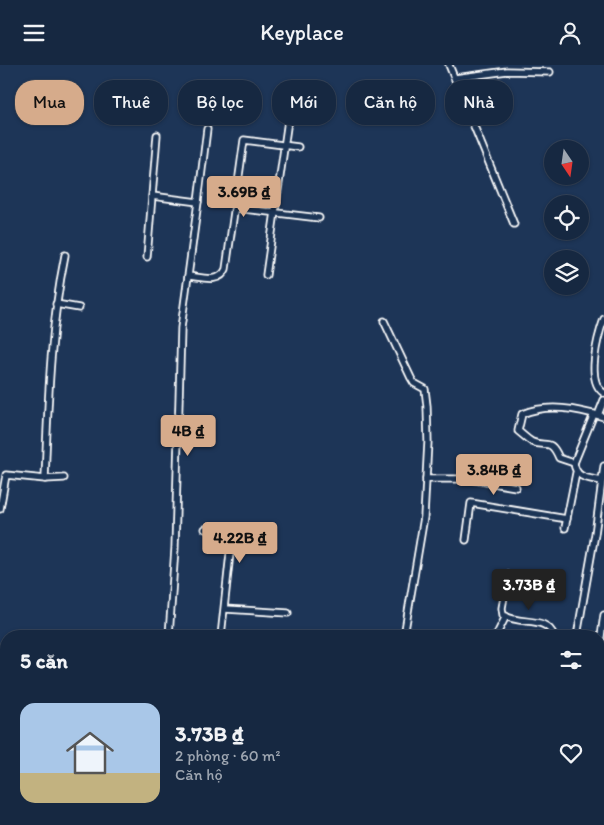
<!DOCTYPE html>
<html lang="vi">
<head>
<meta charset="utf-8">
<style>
  body { margin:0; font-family:Itim,sans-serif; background:#1f3048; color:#f1f3f6; height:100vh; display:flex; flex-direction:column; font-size:19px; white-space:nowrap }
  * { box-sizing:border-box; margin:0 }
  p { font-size:16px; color:#9ea6b1 }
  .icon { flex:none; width:28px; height:28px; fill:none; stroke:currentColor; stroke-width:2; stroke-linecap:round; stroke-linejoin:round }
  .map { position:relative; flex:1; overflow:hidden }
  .panel { position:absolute; left:0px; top:565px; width:605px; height:195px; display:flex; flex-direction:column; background:#162841; border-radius:20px 20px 0 0; box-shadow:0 1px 4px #0004,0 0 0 1px #35445a }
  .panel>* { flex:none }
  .top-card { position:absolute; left:15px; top:15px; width:575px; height:45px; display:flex; gap:10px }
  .needle { width:32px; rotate:167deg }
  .buttons { position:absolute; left:544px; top:75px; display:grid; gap:10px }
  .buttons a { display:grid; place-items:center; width:45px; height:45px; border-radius:50%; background:#162841; box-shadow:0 1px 4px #0004,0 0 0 1px #35445a; font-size:25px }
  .price { position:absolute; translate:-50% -42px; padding:0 11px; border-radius:5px; background:#d6ab8b; color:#111; font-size:16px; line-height:32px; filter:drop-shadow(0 1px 2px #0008) }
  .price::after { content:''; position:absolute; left:50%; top:30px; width:15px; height:11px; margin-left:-8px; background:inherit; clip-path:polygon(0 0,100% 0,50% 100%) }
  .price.current { background:#222; color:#fff }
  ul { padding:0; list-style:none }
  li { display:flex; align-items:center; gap:15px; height:125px; padding:0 20px }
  li span { display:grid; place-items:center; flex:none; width:140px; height:100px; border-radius:15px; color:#555 }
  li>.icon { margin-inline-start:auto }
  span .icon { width:60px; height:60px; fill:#fffc; stroke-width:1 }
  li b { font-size:21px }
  h2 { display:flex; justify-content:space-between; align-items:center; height:60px; padding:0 20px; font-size:21px }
  .pill { padding:0 18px; border-radius:20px; background:#162841; box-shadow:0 1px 4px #0004,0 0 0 1px #35445a; font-size:18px; line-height:45px }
  .pill.current { background:#d6ab8b; color:#111 }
  header { display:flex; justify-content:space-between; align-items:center; height:65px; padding:0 20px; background:#162841; font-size:22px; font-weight:600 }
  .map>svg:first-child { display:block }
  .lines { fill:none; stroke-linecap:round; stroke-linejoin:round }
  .minor-casing { stroke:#fff; stroke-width:9 }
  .minor { stroke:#1d3557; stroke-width:5.5 }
</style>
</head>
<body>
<header><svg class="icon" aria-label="menu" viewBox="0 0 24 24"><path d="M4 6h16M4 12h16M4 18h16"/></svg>Keyplace<svg class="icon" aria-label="person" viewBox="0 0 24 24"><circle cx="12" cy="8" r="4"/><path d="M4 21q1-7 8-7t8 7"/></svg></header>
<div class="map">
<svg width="604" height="760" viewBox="0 0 604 760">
  <rect width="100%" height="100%" fill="#1d3557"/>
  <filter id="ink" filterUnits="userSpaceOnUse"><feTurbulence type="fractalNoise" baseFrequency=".02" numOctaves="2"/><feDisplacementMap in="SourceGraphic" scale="10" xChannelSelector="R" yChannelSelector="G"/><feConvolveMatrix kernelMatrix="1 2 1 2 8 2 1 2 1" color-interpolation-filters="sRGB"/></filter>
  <g filter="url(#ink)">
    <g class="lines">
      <defs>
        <g id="minor">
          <polyline points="449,0 514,159"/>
          <polyline points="455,13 507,6 550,7"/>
          <polyline points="152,131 198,137 207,64"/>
          <polyline points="235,143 319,153"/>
          <polyline points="147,192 157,70"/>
          <polyline points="266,210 288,55"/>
          <path d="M188,211C201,212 220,219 226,204L244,75L298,82"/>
          <polyline points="56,239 79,243"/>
          <path d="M604,254C598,271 585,317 604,328"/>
          <polyline points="384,256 411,313 414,318 425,324 427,341 428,377 424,452 404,571"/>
          <path d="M594,349L574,398C576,414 588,413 602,416"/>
          <polyline points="598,350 604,335"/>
          <path d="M574,398L559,393C550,372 546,383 532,377C527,374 522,369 518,366L522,349C548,338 577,344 604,352"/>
          <path d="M45,414C48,339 50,263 65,190"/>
          <polyline points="426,414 469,414 516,422"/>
          <polyline points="0,444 6,410 45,414 64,413"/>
          <polyline points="565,463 576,408"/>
          <polyline points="205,464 226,466 232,470 221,571"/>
          <polyline points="466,475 471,438 567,454"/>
          <path d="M508,510L502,543L503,550C521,561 546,550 554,571"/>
          <polyline points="225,544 288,548"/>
          <polyline points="169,571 175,483 181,263 198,137"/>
          <polyline points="496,571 506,551"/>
          <polyline points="577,571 595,469 604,401"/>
          <polyline points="599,585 604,550"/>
          <polyline points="599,616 604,617"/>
          <polyline points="0,627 6,628"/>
          <polyline points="599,702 604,703"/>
          <polyline points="144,754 157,760"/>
          <polyline points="196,754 196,760"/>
          <polyline points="307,754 333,760"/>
          <polyline points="63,760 66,754"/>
          <polyline points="410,760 411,754"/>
          <polyline points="448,760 448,754"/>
          <polyline points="472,760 472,754"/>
          <polyline points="591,760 591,754"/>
        </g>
      </defs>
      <!-- minor casing -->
      <use href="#minor" class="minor-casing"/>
      <!-- minor -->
      <use href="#minor" class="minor"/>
    </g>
  </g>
</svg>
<div class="buttons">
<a><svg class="needle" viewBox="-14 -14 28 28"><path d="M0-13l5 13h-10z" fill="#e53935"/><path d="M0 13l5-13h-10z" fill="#9ea6b1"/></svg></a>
<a><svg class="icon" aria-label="locate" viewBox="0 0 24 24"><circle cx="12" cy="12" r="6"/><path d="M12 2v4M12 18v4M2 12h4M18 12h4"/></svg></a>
<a><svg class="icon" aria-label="layers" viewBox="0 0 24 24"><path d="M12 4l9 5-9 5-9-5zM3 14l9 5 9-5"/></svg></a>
</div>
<b class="price" style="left:244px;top:153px">3.69B ₫</b>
<b class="price" style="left:188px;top:392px">4B ₫</b>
<b class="price" style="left:494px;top:431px">3.84B ₫</b>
<b class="price" style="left:240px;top:499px">4.22B ₫</b>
<b class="price current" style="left:529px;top:546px">3.73B ₫</b>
<div class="top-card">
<a class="pill current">Mua</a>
<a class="pill">Thuê</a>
<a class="pill">Bộ lọc</a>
<a class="pill">Mới</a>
<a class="pill">Căn hộ</a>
<a class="pill">Nhà</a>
</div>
<section class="panel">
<h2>5 căn<svg class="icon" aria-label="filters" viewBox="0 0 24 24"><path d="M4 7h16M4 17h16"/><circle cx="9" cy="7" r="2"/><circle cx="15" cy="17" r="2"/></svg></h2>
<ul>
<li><span style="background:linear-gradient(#a9c7e8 70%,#c2b280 0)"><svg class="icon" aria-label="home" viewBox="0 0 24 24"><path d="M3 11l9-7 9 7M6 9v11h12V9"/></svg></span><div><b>3.73B ₫</b><p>2 phòng · 60 m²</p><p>Căn hộ</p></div><svg class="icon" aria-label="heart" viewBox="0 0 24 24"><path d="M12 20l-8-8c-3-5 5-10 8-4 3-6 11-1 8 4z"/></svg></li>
</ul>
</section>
</div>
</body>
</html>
